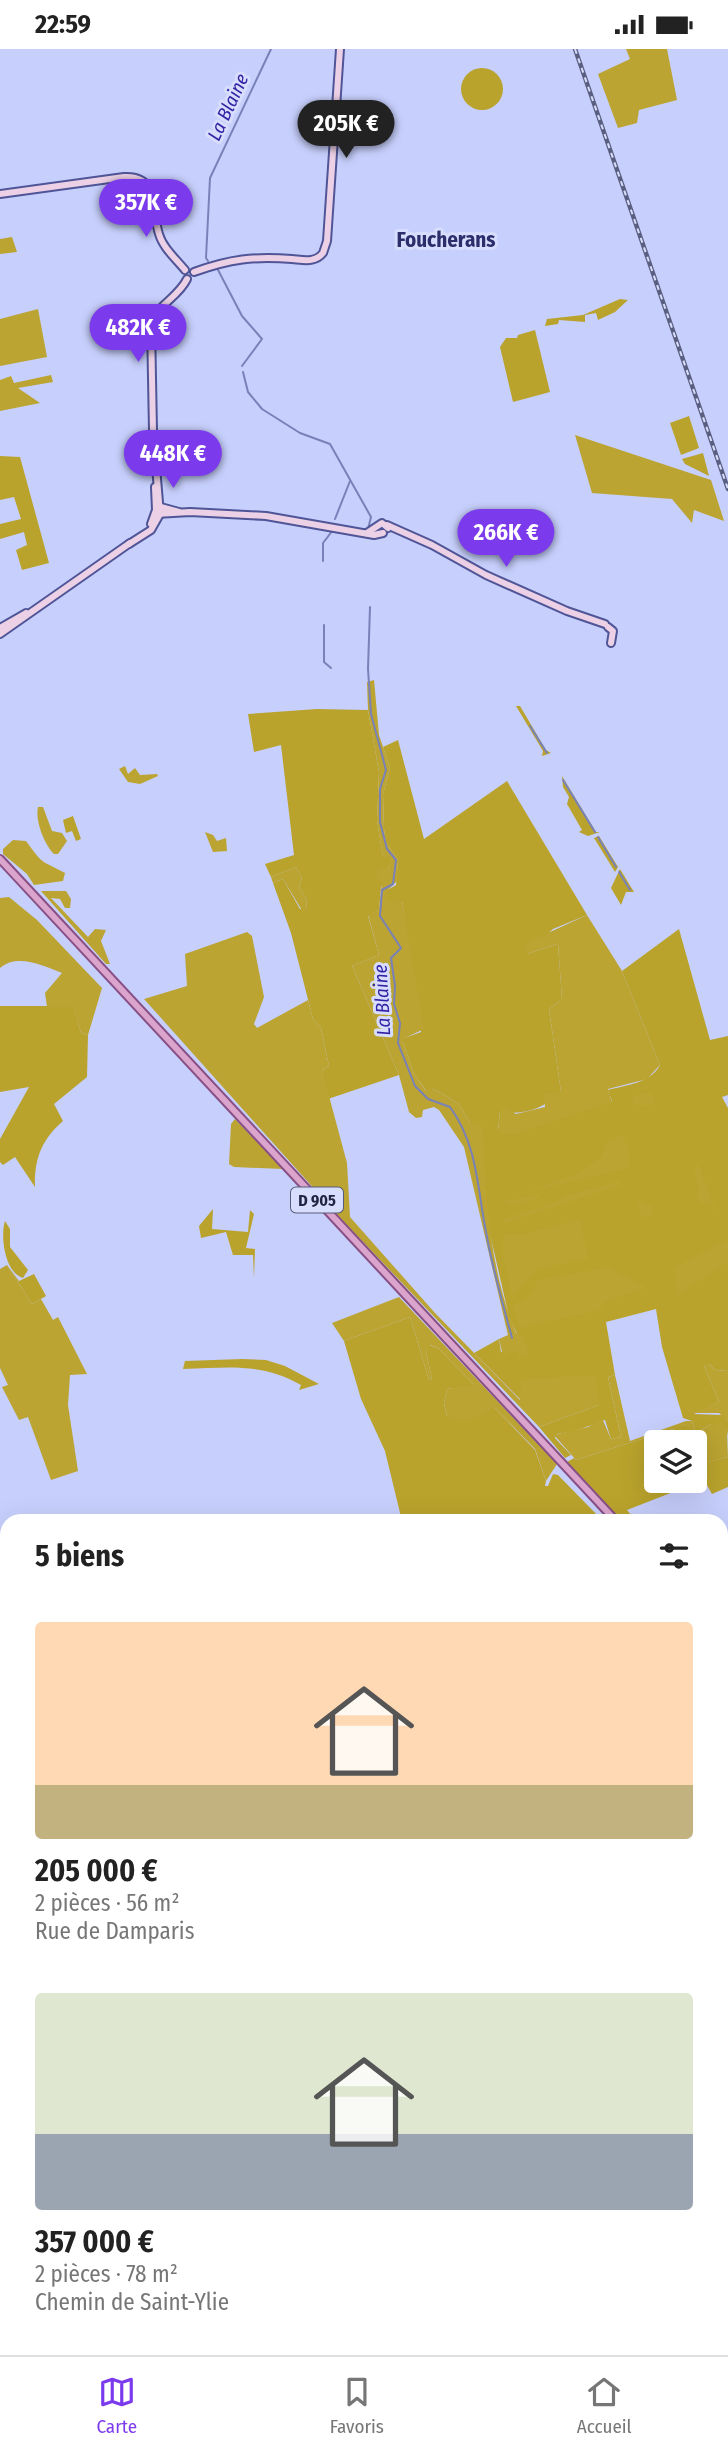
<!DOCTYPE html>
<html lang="fr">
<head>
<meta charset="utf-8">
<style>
  body { margin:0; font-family:"Fira Sans Condensed",sans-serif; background:#f6f6f6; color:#222; height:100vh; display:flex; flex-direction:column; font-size:26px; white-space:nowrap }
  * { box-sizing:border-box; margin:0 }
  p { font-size:23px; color:#767676 }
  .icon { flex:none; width:38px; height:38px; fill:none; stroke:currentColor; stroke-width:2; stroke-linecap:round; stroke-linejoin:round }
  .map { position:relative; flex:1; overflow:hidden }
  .details { position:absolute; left:0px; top:1465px; width:728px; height:842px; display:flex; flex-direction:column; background:#fff; border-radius:21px 21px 0 0; box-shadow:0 7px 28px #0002 }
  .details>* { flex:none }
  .buttons { position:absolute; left:644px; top:1381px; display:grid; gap:14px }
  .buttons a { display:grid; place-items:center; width:63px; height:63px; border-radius:7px; background:#fff; box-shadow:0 7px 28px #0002; font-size:35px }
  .price { position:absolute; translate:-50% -60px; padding:0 16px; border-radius:24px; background:#7c3aed; color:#fff; font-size:23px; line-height:46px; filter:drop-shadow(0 2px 4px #0008) }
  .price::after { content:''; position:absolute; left:50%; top:42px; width:21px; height:16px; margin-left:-10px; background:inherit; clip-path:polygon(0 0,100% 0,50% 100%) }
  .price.current { background:#222; color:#fff }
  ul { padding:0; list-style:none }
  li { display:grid; align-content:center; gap:14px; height:371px; padding:0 35px }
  li span { display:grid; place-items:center; height:217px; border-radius:7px; color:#555 }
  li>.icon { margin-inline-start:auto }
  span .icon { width:126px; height:126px; fill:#fffc; stroke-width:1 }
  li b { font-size:30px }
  h2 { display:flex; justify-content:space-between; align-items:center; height:84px; padding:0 35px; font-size:30px }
  .status { display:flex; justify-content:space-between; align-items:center; height:49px; padding:0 35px; background:#fff; direction:ltr }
  .status svg { height:19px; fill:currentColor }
  .tab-bar { display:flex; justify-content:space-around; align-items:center; height:98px; border-top:2px solid #e0e0e0; background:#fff; font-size:19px; color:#767676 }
  .tab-bar a { display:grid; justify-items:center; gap:4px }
  .tab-bar .current { color:#7c3aed }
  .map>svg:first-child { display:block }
  .green { fill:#baa32c }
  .forest { fill:#bba431 }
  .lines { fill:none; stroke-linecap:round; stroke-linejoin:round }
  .stream { stroke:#7981b9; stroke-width:2 }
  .secondary-casing { stroke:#4f5597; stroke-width:10 }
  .primary-casing { stroke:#895086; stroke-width:10 }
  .secondary { stroke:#ecd1e6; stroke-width:6 }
  .primary { stroke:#daa4cc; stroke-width:6 }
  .rail-casing { stroke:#5a5f81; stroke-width:4.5 }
  .rail { stroke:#d7ddfc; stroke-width:2; stroke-dasharray:5; stroke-linecap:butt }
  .labels { text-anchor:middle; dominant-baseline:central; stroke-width:6; stroke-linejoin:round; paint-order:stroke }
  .shield { fill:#d7ddfc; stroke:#585c7a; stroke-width:2 }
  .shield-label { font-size:16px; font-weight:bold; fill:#222542 }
  .water-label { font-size:19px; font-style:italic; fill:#3322a5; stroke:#d7ddfc }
  .quarter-label { font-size:21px; font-weight:bold; fill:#2c2e6c; stroke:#d7ddfc }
</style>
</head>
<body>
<div class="status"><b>22:59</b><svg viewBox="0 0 49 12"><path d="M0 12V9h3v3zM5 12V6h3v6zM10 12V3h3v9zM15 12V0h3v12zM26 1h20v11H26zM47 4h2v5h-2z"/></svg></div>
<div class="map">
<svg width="728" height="2306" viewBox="0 0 728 2306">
  <rect width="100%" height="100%" fill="#c7cffc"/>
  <!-- green -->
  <g class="green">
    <circle cx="482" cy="40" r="21"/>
    <polygon points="620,250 628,251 615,263 598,271 596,264 585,266 585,273 559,271 558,275 545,277 547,270 583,266"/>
    <polygon points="535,281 550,343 513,353 500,298 506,289 517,289 518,286"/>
    <polygon points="689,367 699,399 681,406 670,374"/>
    <polygon points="703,404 709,427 685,415 682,410"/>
    <polygon points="0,407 20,408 49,514 22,521 16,501 27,496 24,483 0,490 0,475 21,470 14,448 0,451"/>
    <polygon points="516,657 520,657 546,701 551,704 542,707 543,702"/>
    <polygon points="317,660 368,661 379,723 377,771 383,808 390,808 391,812 381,839 379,861 368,867 379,906 352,917 399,1026 328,1050 322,1021 329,1017 321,979 313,970 291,884 273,834 283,830 300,860 306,860 307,851 299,838 302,829 296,818 271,828 265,815 294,806 281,696 254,703 248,665"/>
    <path d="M398,691L424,790L507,732L587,866L553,880L527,905L558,895L562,950L549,960L561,1043C543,1060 525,1066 500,1063L498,1081L612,1052L608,1041C626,1036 651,1034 660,1016L622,922L679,880L710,991L728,987V1046L722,1048L728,1059V1322L715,1321L709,1315L704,1317L719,1353L694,1365L723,1366L728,1372V1387L727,1382L711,1375L696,1384L692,1372L683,1369L662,1298L656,1260L606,1273L615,1326L608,1328L621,1388L611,1390L605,1371L575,1382L557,1385L555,1389L571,1406L565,1409L539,1378L599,1356L521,1351L474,1304L499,1290L501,1303L516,1301L517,1285L509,1268L491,1189L471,1075L458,1054L434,1040L427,1043L414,1025L403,993L402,990L421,983L402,852H387L386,842L396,836L398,811L386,794L384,780L383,745L390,719L383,698Z"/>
    <polygon points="562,727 596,783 600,783 588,787 579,783 582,781 567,755 569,748 563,738"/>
    <polygon points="73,767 81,790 76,792 72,782 66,784 63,771"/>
    <polygon points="599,787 618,818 615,823 594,789"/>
    <polygon points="620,820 634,843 626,843 621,856 611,839"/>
    <path d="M0,957H73L81,984L88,986L87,1028L54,1055L63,1072C42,1090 34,1110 35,1138L15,1108L3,1116L0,1113V1090L29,1038L0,1043Z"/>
    <polygon points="213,1160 212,1180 248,1183 250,1161 254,1165 246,1199 255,1200 254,1229 253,1206 233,1206 226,1183 201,1189 199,1177"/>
    <path d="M5,1172L10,1180V1198L28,1221L23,1229C5,1224 0,1188 5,1172Z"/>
    <polygon points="7,1216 19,1232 34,1225 46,1247 32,1255"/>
    <polygon points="410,1268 429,1331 432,1330 426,1303 429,1296 438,1299 475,1337 447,1340 444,1354 447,1368 493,1357 535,1401 546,1432 545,1437 548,1437 553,1425 558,1426 603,1472 402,1472 385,1402 361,1350 344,1292"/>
    <path d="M242,1310L266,1311L285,1317L319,1335L299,1341L301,1336C260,1313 228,1319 183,1320L185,1312Z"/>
    <polygon points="683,1375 689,1379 692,1393 680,1393 675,1379"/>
    <polygon points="673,1380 679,1393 656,1393 656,1432 695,1432 695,1409 701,1428 703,1427 699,1415 728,1408 728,1438 712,1445 704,1431 627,1461 636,1472 620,1472 567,1413 574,1409 576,1411"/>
    <polygon points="728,1911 728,2021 721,2022 721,1913"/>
  </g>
  <!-- forest -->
  <g class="forest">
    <polygon points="626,0 667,0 677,51 639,61 637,74 618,79 598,25 630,10"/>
    <polygon points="12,188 17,203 0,205 0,190"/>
    <polygon points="38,260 47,308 0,317 0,270"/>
    <polygon points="51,326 53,333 18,339 40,354 0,362 0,331 11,327 14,334"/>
    <polygon points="575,386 711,431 724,472 694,461 692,474 672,450 592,444"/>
    <path d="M374,631L379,686L390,719L383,745L384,780L386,794L398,811L397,832L387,842V852H402L424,980L403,990V993L414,1025L426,1042L434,1040L458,1054L471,1075L478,1073L483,1079C486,1148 489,1219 516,1284L525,1289L529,1308L519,1309L516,1301L503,1307L499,1290L508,1286L464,1098L439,1061L434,1058L423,1061L422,1068L416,1069L409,1063L399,1026L352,917L379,906L368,866L379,861L382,835L376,828L377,822L382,819L388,821L390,808L383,809L377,771L379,723L368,661L367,633Z"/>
    <polygon points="125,717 128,725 135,719 140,726 157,725 158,727 140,735 128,733 119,720"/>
    <path d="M38,758H43L52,782L62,784L67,792L58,805H54C44,795 35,771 38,758Z"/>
    <polygon points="205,783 213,786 217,792 226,789 227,802 213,803"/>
    <path d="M13,791L26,792C44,817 41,811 65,824L63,832L34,836L27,825L3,805V800Z"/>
    <polygon points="296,818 302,829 299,838 307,851 306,860 303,863 283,830 273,834 271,828"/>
    <polygon points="41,842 66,842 71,850 70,859 65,859 60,850 51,849 88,888 95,880 106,881 101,892 110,915 106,915"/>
    <path d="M9,848L37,871L102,939L88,986L81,984L73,958H47L45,944L62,924C43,917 18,904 0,919V849Z"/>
    <polygon points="587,866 622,922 660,1016 647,1030 608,1040 612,1053 513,1086 502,1085 498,1081 500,1063 504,1058 516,1065 545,1058 544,1045 561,1043 549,960 562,950 558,895 527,905 524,895"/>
    <polygon points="247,883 252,887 264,948 254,975 257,979 308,951 313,970 321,979 329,1017 322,1021 347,1114 350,1168 435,1264 520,1351 521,1330 596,1326 599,1356 539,1378 344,1173 144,950 187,937 185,905"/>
    <polygon points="650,1043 655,1050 651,1057 634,1056 632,1047"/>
    <polygon points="235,1070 283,1120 234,1118 229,1115 231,1075"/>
    <polygon points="623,1086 629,1101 629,1119 517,1146 577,1125 601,1108 608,1091"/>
    <polygon points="698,1114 717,1164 716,1166 710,1153 702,1155 696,1148 699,1141 694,1121"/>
    <polygon points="619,1132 621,1136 506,1174 502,1170 552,1154 568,1146"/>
    <polygon points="538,1145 541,1149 517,1156 505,1155 507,1152"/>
    <polygon points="637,1150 654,1158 652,1166 642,1170"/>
    <polygon points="580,1170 588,1209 537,1221 512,1249 502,1199 505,1185 523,1185"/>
    <polygon points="728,1190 728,1213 677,1246 675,1218"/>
    <polygon points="7,1216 32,1255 41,1250 53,1271 58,1268 87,1325 70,1326 68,1356 78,1422 51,1431 28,1368 19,1371 2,1338 8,1336 0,1319 0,1220"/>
    <polygon points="608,1218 643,1236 643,1240 604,1253 600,1261 520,1279 512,1256 527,1249 538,1231"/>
    <path d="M399,1248L557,1415L546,1432L535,1400L494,1358C483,1368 461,1377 447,1368L444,1354L447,1340L474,1336L438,1299L430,1296L426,1303L432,1330L429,1331L410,1268L344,1292L332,1274Z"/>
    <polygon points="708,1314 715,1321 728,1322 728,1372 719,1364 694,1364 719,1353 704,1317"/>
    <path d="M615,1326L630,1392L686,1372H692L696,1384L711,1375L721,1374L727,1382L728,1408L700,1415L704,1427L701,1428C696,1412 695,1381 683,1375L676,1380L680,1393L673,1380L576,1411L554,1386L588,1378L602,1369L611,1390L621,1388L608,1328Z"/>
    <polygon points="721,1616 728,1623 728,1644 721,1647"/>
    <polygon points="728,1653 728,1719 721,1725 721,1656"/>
  </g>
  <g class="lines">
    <!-- stream -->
    <g class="stream">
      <polyline points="208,212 206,209 210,129 271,0"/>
      <polyline points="217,219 242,267 262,290 242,317"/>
      <polyline points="243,323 248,343 262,360 300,384 330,395 371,468 368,480"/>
      <polyline points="335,470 350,432"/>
      <polyline points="323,512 323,494 333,481"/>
      <path d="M370,558L368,620L371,665L386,721L380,740V773L387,800L396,811L393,835L382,841L380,867L401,899L391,909L395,937L394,955L400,974L398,994L415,1037L428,1050L450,1058C479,1098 477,1142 487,1188C493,1222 503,1255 512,1289"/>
      <polyline points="324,576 324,613 331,619"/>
      <polyline points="530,677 547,704"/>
      <polyline points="563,731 595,783"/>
      <polyline points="598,788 616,818"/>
      <polyline points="619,823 630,841"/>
    </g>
    <defs>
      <g id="secondary">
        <path d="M0,145L124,128C160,126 151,161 159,185C163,199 176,210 185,221"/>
        <path d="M194,223C230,210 254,207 292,210C304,211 315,214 323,204L327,192L340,0"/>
        <polyline points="157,457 179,463"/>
        <polyline points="156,465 190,463 266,467 374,486 383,484"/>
        <polyline points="151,475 156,461 155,438"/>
        <polyline points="387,476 432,496 486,526 567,562 605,575"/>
        <polyline points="367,484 382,474 388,479"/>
        <path d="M129,495L151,481L160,465L153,382L151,276C156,256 178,249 187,230"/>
        <polyline points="608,578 613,582 611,594"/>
        <polyline points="0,579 26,564"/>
        <polyline points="0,585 130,494"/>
        <polyline points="721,1759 728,1753"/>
        <polyline points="721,1816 728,1822"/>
        <polyline points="0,1995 7,1994"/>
      </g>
      <g id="primary">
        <polyline points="0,810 616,1472"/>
        <polyline points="721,1586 728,1595"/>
      </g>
    </defs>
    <!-- secondary casing -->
    <use href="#secondary" class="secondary-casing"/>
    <!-- primary casing -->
    <use href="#primary" class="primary-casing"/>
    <!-- secondary -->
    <use href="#secondary" class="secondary"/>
    <!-- primary -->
    <use href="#primary" class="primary"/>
    <defs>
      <g id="rail">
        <polyline points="575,0 728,440"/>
        <polyline points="721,1733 728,1727"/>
        <polyline points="119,2306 123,2300"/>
      </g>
    </defs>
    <!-- rail casing -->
    <use href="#rail" class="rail-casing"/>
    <!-- rail -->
    <use href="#rail" class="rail"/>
  </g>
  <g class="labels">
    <!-- shield labels -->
    <rect class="shield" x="291" y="1138.5" width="52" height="25" rx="5"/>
    <g class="shield-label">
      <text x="317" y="1151">D 905</text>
    </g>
    <!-- water labels -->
    <g class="water-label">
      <text transform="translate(228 58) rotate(-65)">La Blaine</text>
      <text transform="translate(382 951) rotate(-93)">La Blaine</text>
    </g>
    <!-- quarter labels -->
    <g class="quarter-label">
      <text x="446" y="191">Foucherans</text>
    </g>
  </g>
</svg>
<div class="buttons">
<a><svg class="icon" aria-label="layers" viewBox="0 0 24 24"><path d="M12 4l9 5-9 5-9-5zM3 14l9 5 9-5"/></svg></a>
</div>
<b class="price current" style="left:346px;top:111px">205K €</b>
<b class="price" style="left:146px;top:190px">357K €</b>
<b class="price" style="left:138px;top:315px">482K €</b>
<b class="price" style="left:173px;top:441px">448K €</b>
<b class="price" style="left:506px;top:520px">266K €</b>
<section class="details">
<h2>5 biens<svg class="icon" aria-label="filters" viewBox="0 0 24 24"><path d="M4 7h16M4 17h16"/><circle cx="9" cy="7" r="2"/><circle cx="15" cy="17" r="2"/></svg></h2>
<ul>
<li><span style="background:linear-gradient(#ffd9b3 75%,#c2b280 0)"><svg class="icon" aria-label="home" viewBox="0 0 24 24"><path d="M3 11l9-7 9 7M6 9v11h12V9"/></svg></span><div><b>205 000 €</b><p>2 pièces · 56 m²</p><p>Rue de Damparis</p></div></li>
<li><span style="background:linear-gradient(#dfe7d0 65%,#9aa5b1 0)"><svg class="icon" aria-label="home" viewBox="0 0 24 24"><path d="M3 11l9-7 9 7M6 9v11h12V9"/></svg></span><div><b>357 000 €</b><p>2 pièces · 78 m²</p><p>Chemin de Saint-Ylie</p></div></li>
</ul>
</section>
</div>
<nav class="tab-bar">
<a class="current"><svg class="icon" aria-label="map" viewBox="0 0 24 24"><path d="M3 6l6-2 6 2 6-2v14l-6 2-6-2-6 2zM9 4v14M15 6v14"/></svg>Carte</a>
<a><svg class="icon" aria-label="saved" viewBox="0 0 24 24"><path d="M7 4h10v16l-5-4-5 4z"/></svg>Favoris</a>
<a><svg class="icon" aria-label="home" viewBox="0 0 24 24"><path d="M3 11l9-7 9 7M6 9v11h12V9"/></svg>Accueil</a>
</nav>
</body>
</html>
